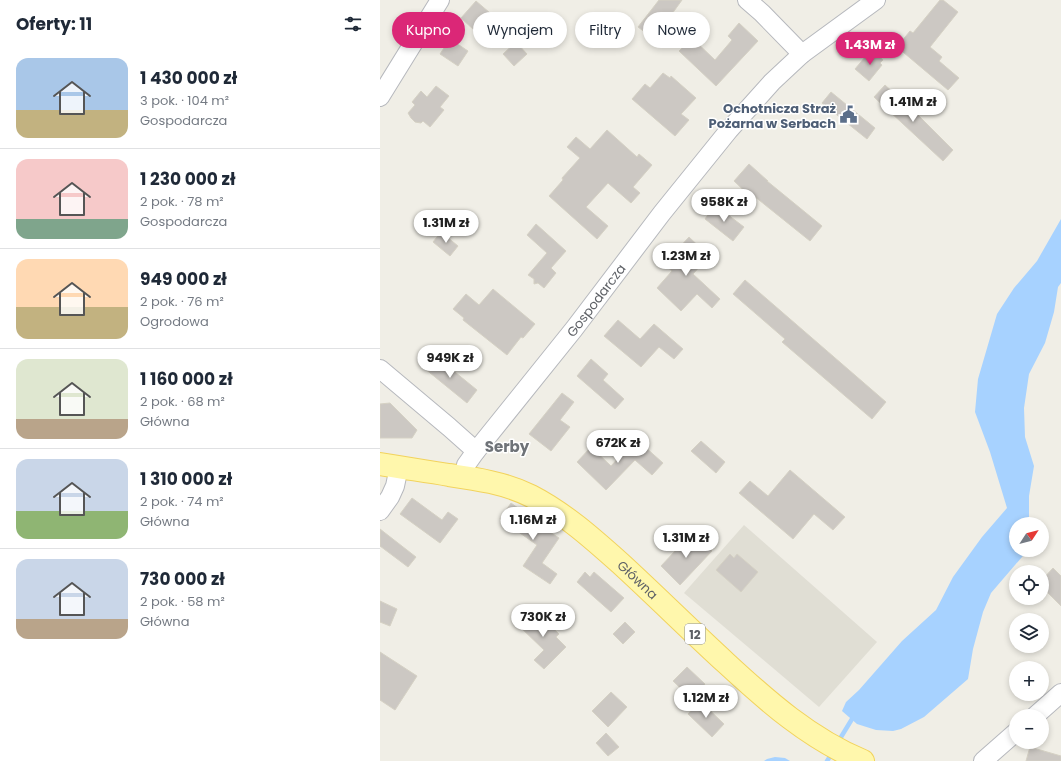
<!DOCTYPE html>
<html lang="pl">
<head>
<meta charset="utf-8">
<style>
  body { margin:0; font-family:Poppins,sans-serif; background:#f6f6f7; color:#1f2937; height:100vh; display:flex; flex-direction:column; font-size:15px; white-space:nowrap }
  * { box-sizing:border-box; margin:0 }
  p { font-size:13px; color:#747a83 }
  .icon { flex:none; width:22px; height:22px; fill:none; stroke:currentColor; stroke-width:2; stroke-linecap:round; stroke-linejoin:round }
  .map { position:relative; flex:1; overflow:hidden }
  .panel { display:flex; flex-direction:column; background:#fff; width:380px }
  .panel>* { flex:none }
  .banner { position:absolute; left:12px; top:12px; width:380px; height:36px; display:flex; gap:8px }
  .needle { width:26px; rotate:54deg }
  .controls { position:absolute; left:629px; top:517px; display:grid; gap:8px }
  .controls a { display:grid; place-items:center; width:40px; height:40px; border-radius:50%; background:#fff; box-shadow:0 2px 6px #0003; font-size:20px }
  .price { position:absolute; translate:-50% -34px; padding:0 9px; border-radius:14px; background:#fff; color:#222; font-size:13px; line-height:26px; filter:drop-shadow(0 1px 2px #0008) }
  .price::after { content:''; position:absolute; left:50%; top:24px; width:12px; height:9px; margin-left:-6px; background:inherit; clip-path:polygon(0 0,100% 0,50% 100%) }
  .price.on { background:#db2777; color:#fff }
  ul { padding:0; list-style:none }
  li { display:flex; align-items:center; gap:12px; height:100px; padding:0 16px }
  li+li { border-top:1px solid #e0e1e3 }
  li span { display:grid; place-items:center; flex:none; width:112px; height:80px; border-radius:12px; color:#555 }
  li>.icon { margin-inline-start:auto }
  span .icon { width:48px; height:48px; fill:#fffc; stroke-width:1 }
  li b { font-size:17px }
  h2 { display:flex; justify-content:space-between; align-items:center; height:48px; padding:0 16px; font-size:17px }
  .tag { padding:0 14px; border-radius:18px; background:#fff; box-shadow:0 2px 6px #0003; font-size:14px; line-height:36px }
  .tag.on { background:#db2777; color:#fff }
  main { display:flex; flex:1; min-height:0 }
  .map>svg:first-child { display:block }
  .education { fill:#e0ded4 }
  .water { fill:#a7d2ff }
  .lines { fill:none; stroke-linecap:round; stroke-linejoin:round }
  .stream { stroke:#a7d2ff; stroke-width:4.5 }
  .building { fill:#ccc8c3; stroke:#d5d1c4 }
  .minor-casing { stroke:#b6b8bd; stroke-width:20 }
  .major-casing { stroke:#f2d35d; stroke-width:24 }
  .minor { stroke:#fff; stroke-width:18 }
  .major { stroke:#fff7ac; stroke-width:22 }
  .labels { text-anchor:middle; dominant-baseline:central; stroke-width:3; stroke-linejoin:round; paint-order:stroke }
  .shield { fill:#fff; stroke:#8e9094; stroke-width:1 }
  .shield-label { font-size:12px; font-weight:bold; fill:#5e6166 }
  .service-label { font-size:13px; font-weight:bold; fill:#4e5e75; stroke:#fff; text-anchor:end }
  .street-label { font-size:13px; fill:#5e6166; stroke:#fff }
  .quarter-label { font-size:15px; font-weight:bold; fill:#6f7378; stroke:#fff }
</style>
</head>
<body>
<main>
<section class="panel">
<h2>Oferty: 11<svg class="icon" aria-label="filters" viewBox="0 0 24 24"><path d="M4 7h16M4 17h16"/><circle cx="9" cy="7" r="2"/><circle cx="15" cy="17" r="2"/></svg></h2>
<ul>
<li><span style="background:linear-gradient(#a9c7e8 65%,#c2b280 0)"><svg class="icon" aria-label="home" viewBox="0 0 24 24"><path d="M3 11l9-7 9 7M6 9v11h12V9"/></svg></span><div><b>1 430 000 zł</b><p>3 pok. · 104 m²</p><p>Gospodarcza</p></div></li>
<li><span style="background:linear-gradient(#f6c9c9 75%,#7fa58c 0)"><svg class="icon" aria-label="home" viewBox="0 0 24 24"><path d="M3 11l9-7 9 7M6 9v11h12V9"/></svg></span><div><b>1 230 000 zł</b><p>2 pok. · 78 m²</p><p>Gospodarcza</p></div></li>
<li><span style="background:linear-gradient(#ffd9b3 60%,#c2b280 0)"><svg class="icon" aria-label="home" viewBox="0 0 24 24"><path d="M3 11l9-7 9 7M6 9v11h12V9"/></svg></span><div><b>949 000 zł</b><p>2 pok. · 76 m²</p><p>Ogrodowa</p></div></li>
<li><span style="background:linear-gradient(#dfe7d0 75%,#b9a48a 0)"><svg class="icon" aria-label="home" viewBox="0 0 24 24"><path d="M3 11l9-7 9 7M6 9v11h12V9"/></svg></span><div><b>1 160 000 zł</b><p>2 pok. · 68 m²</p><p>Główna</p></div></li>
<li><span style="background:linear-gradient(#c9d6e8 65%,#8fb573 0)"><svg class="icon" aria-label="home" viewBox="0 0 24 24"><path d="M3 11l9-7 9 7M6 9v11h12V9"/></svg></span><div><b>1 310 000 zł</b><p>2 pok. · 74 m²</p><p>Główna</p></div></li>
<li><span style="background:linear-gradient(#c9d6e8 75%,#b9a48a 0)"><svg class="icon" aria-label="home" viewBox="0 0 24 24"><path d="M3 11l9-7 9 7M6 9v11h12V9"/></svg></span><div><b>730 000 zł</b><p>2 pok. · 58 m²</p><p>Główna</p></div></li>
</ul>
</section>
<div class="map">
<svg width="681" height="761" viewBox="0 0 681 761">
  <rect width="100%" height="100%" fill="#f0eee6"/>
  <!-- education -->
  <polygon class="education" points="364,525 497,642 439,707 304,593"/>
  <!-- water -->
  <g class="water">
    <polygon points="681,219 681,283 678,287 674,312 665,343 649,374 644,408 645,437 654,466 649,496 649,524 636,524 636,550 648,550 611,593 603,612 593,649 588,679 544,717 521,729 513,731 496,730 477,724 462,711 466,702 479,690 522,641 556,610 573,577 602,537 627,508 610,452 595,412 598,379 617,314 634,288 657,261"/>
    <polygon points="395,757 405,758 410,761 384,761 387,759"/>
  </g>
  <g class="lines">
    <!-- stream -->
    <g class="stream">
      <polyline points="458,742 472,719"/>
      <polyline points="447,761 453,752"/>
    </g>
  </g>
  <!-- building -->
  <g class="building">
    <polygon points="279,0 302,0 289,18 290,19 274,39 258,27"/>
    <polygon points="560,0 563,0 578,12 550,47 562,57 559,61 579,78 568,90 517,47 530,31 533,33"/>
    <polygon points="96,1 110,13 94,30 81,18"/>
    <polygon points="359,23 378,41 336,86 299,51 312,38 335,60 352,40 348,36"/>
    <polygon points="70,39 88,51 78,66 60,54"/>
    <polygon points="136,42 147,54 134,66 123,54"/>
    <polygon points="491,50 503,60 500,63 502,65 489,81 475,69"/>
    <polygon points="283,73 290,78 291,76 316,98 301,114 309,120 295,136 252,99 265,84 270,88"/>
    <polygon points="505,85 537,114 573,150 563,161 494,97"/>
    <polygon points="56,86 69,96 60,107 64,110 50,127 43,121 41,123 35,122 31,118 28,113 35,105 32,102 41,91 47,97"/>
    <polygon points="451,92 495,128 487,139 442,103"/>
    <polygon points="227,130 257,157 259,154 272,165 253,187 260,193 251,203 228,183 206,207 228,226 217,239 169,196 183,180 182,178 200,158 187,147 196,137 210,149"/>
    <polygon points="369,164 388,181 387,181 442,226 430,241 374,196 372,198 354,181"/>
    <polygon points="335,205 364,227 353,241 325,219"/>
    <polygon points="156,224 186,251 171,268 176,273 164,288 158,283 154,284 154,279 148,275 167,253 147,235"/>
    <polygon points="61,232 78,246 70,256 53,242"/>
    <polygon points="309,237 329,256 313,274 340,299 332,308 317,294 301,311 277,288 292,271 284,264"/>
    <polygon points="365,280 506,402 492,419 402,342 405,339 353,294"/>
    <polygon points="113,289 155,324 143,338 141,337 127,355 83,320 84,318 73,309 86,294 99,305"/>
    <polygon points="238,320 260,339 274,324 303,349 294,359 279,347 261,367 224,336"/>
    <polygon points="54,355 97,390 87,403 44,368"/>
    <polygon points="211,359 228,374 223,380 244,399 235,409 197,376"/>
    <polygon points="182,393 194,402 180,420 190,427 171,451 149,434"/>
    <polygon points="10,403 37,430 32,438 0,438 0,404"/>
    <polygon points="256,439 283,463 272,475 255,460 226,490 197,462 211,447 231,466"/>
    <polygon points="321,441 345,462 336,473 311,451"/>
    <polygon points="410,470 465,517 453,530 434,514 413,539 359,493 370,481 388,496"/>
    <polygon points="32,498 62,520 68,512 78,519 60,543 20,514"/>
    <polygon points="131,503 163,526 162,527 179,538 162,563 177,574 170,584 143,566 157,545 120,519"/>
    <polygon points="0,529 36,557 28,567 0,546"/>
    <polygon points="312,533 332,551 300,585 281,566"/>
    <polygon points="350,554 354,558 357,554 378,572 361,592 336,570"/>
    <polygon points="673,568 681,576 681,606 662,587 662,580"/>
    <polygon points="205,572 210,577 214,572 244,598 231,612 197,582"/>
    <polygon points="0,601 17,609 10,626 0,622"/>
    <polygon points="153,609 179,634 176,637 186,647 164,669 154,660 164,650 138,625"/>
    <polygon points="245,622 255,632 243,644 233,634"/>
    <polygon points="0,652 37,676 15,710 0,700"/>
    <polygon points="307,667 325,684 312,699 293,681"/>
    <polygon points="231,692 247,707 228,727 212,711"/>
    <polygon points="320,701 344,724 332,737 308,714"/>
    <polygon points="226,733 239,747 228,756 216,743"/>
    <polygon points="650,747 681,756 681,761 646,761"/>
  </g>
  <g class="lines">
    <defs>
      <g id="minor">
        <polyline points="367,0 382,13 422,54"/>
        <polyline points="0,97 60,0"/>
        <polyline points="0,369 69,427 96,451"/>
        <path id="s1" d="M84,477L86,465L96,451L194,329L282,213L349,130L392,82L422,54L496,0"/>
        <polyline points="0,511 10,497 15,486 19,467"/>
        <polyline points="655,716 681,693"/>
        <polyline points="603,761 636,732"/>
      </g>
      <g id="major">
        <path id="s2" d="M0,464C23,468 46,471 69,475C97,479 125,483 151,496C184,513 212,538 240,563C276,596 310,630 346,663C387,701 430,739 483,761"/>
      </g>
    </defs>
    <!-- minor casing -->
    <use href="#minor" class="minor-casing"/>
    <!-- major casing -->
    <use href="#major" class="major-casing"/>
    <!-- minor -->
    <use href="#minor" class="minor"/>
    <!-- major -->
    <use href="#major" class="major"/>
  </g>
  <!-- icons -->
  <defs>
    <symbol id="civic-bare" viewBox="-9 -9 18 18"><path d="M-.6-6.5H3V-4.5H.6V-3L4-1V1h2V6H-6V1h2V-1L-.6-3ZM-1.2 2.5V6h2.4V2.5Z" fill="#5c6f8a" stroke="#fff" stroke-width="2.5" paint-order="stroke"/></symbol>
  </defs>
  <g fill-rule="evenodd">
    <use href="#civic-bare" x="456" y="102" width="25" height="25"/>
  </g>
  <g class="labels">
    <!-- shield labels -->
    <rect class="shield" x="305" y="624" width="20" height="20" rx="3"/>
    <g class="shield-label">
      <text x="315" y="634">12</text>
    </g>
    <!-- service labels -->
    <g class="service-label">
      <text x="456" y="108">Ochotnicza Straż<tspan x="456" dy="15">Pożarna w Serbach</tspan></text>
    </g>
    <!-- street labels -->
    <g class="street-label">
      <text stroke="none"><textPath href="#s1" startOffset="222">Gospodarcza</textPath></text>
      <text stroke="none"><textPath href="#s2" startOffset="291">Główna</textPath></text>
    </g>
    <!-- quarter labels -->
    <g class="quarter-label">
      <text x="127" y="446">Serby</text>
    </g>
  </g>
</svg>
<div class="controls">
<a><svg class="needle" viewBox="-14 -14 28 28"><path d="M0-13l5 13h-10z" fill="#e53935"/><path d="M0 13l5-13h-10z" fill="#747a83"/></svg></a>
<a><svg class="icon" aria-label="locate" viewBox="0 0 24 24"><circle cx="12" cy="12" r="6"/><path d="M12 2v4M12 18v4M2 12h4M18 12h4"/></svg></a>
<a><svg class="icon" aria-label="layers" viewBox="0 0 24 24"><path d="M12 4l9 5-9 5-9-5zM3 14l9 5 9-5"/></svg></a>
<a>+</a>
<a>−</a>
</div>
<b class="price on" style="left:490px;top:66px">1.43M zł</b>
<b class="price" style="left:533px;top:123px">1.41M zł</b>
<b class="price" style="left:344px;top:223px">958K zł</b>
<b class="price" style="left:66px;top:244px">1.31M zł</b>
<b class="price" style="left:306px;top:277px">1.23M zł</b>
<b class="price" style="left:70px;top:379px">949K zł</b>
<b class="price" style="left:238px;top:464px">672K zł</b>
<b class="price" style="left:153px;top:541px">1.16M zł</b>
<b class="price" style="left:306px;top:559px">1.31M zł</b>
<b class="price" style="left:163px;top:638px">730K zł</b>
<b class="price" style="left:326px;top:719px">1.12M zł</b>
<div class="banner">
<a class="tag on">Kupno</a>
<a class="tag">Wynajem</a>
<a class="tag">Filtry</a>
<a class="tag">Nowe</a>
</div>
</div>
</main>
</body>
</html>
